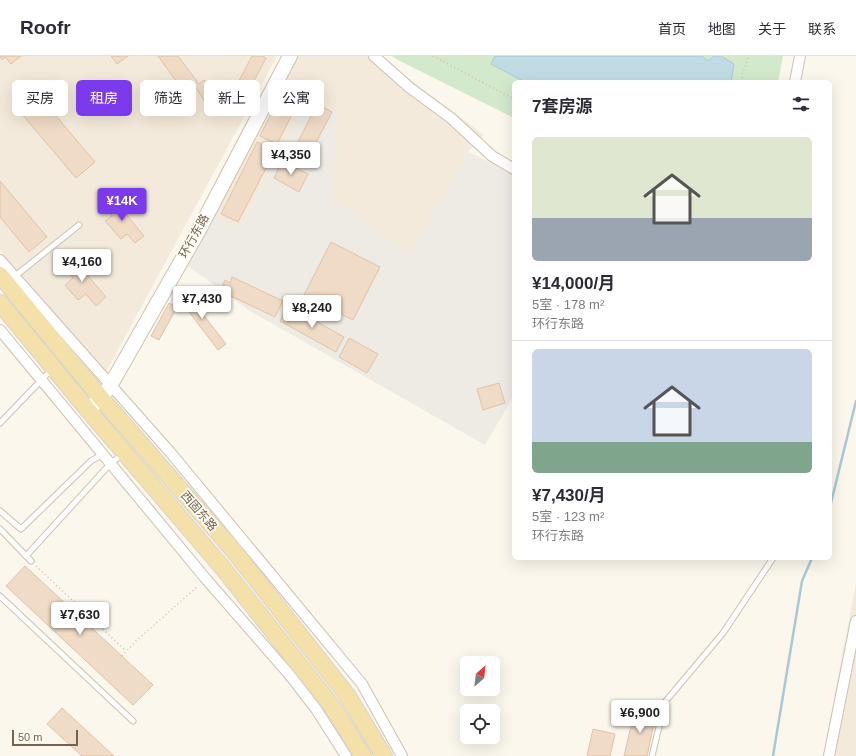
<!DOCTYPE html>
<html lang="zh">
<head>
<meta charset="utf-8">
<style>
  body { margin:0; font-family:Arial,"Noto Sans SC",sans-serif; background:#f2f2f3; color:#2b2b33; height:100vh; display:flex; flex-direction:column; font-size:15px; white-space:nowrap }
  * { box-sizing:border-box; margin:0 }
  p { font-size:13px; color:#7c7c81 }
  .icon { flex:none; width:22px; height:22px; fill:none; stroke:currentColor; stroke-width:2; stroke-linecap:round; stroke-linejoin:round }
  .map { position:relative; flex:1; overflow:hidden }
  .drawer { position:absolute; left:512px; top:24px; width:320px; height:480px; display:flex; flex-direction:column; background:#fff; border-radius:6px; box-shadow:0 4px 16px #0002 }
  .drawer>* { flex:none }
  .hud { position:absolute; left:12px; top:24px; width:380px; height:36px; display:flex; gap:8px }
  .needle { width:26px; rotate:28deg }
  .tools { position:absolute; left:460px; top:600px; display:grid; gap:8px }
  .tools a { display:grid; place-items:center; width:40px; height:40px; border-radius:6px; background:#fff; box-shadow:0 4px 16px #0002; font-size:20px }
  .scale { position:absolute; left:12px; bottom:10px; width:66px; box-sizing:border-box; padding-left:4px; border:2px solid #766250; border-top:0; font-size:11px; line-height:14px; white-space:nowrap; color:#766250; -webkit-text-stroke:3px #fefbf3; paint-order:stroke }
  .price { position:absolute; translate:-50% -34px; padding:0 9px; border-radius:4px; background:#fff; color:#222; font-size:13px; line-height:26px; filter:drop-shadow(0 1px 2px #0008) }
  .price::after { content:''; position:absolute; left:50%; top:24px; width:12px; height:9px; margin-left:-6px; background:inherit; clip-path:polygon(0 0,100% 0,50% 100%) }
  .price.active { background:#7c3aed; color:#fff }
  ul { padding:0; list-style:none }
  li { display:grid; align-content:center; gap:8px; height:212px; padding:0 20px }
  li+li { border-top:1px solid #e1e1e2 }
  li span { display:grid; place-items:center; height:124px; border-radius:6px; color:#555 }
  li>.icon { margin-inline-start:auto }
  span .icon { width:72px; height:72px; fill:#fffc; stroke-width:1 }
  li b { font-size:17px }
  h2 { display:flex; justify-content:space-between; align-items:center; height:48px; padding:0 20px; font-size:17px }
  .tag { padding:0 14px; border-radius:6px; background:#fff; box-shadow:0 4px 16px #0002; font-size:14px; line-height:36px }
  .tag.active { background:#7c3aed; color:#fff }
  header { display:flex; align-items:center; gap:24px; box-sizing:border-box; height:56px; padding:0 20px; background:#fff; border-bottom:1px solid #e1e1e2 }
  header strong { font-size:19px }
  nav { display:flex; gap:22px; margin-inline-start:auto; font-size:14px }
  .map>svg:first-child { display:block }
  .residential { fill:#f3eadb }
  .industrial { fill:#eeeae4 }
  .green { fill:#d3e9cb }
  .water { fill:#c1dbe4; stroke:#a8c9d5 }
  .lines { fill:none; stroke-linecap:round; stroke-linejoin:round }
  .stream { stroke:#a8c9d5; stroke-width:2.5 }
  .building { fill:#efdbc6; stroke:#e0c3a7 }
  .lane-casing { stroke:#cdc1b2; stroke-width:7 }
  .street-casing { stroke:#cdc1b2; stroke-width:12 }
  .secondary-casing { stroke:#d0c2b0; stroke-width:16 }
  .primary-casing { stroke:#d9d3ce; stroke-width:18 }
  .path { stroke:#d4bea8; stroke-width:1.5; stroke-dasharray:1 3; stroke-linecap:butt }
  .lane { stroke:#fff; stroke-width:5 }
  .street { stroke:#fff; stroke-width:10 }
  .secondary { stroke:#fff; stroke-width:14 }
  .primary { stroke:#f4e1aa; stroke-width:16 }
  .labels { text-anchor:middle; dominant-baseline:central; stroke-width:3.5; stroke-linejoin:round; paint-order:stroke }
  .street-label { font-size:12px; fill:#766250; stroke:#fefbf3 }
</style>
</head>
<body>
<header>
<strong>Roofr</strong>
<nav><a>首页</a><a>地图</a><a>关于</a><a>联系</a></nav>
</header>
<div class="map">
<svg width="856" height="700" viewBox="0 0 856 700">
  <rect width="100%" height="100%" fill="#fbf7ec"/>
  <!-- residential -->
  <g class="residential">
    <polygon points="0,0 277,0 105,318 0,195"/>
    <polygon points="295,0 379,0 484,79 468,96 410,197 331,143 337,58 307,42 241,173 214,160"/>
    <polygon points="856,527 856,700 823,700"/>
  </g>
  <!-- industrial -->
  <polygon class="industrial" points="307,42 337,58 332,143 410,197 468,96 514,118 514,339 485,389 250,255 188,210 214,160 241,173"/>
  <!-- green -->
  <polygon class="green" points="392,0 783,0 778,26 514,26 514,62 396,3"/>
  <!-- water -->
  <polygon class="water" points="495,0 702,0 708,5 714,0 721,0 734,8 731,26 525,26 491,8"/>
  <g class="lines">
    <!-- stream -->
    <g class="stream">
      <polyline points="830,451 856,345"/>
      <polyline points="773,700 802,525 812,502"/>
    </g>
  </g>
  <!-- building -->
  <g class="building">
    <polygon points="0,0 21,0 11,8 5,1 2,4"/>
    <polygon points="111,0 128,0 117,8"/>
    <polygon points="158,0 178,0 199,28 204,24 209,30 212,28 226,48 213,58 194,29 184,36"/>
    <polygon points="252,0 262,0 266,2 243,46 231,40"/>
    <polygon points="287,26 304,35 277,88 260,80"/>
    <polygon points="34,34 95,106 76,122 15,50"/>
    <polygon points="317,48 332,56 312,94 298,86"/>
    <polygon points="257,86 275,95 238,166 221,158"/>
    <polygon points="282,105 308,118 299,136 274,122"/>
    <polygon points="0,125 47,181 29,196 0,161"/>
    <polygon points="112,141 144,180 135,187 127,178 121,183 105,165 112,160 103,149"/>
    <polygon points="331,186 380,211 353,264 304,239"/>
    <polygon points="72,201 106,241 96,250 86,238 78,244 65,229 73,222 62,209"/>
    <polygon points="232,221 283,245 275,261 220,235 225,224 230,227"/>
    <polygon points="184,234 226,288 218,294 177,240"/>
    <polygon points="169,247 177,251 159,284 151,280"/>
    <polygon points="289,250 344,281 336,296 280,265"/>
    <polygon points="349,282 378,298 367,317 339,301"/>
    <polygon points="499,327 505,347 483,354 477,333"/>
    <polygon points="25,510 153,629 133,649 6,530"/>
    <polygon points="62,652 114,700 82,700 47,668"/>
    <polygon points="635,653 656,658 647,700 624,700"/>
    <polygon points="593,673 615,678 610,700 587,700"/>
  </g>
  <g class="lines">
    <defs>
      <g id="lane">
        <polyline points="14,221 79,169"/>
        <polyline points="0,367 51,314"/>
        <polyline points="0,455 21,473 91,405 103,398"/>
        <polyline points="0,473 31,505"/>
        <polyline points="26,500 111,407 123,398"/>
        <polyline points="0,540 133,665"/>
        <polyline points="652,700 665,646 723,577 773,502"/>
      </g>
      <g id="street">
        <polyline points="374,0 410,32 451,62 492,100 514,113"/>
        <polyline points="795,26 800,0"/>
        <polyline points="0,204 170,396 362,628 402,700"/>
        <polyline points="0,274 206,523 288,617 316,653 346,700"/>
        <polyline points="829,700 856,565"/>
      </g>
      <polyline id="secondary" points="88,354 101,342 110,330 199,174 290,0"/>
      <g id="primary">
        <polyline points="0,219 101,342 233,494 347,639 384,700"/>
        <polyline points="0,247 88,354 222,511 332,650 363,700"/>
      </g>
    </defs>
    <!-- lane casing -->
    <use href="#lane" class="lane-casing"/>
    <!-- street casing -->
    <use href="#street" class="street-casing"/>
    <!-- secondary casing -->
    <use href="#secondary" class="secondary-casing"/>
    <!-- primary casing -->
    <use href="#primary" class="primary-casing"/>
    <!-- path -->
    <g class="path">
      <polyline points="433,0 514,43"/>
      <polyline points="742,26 742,19 749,0"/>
      <polyline points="36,510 126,595"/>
      <polyline points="122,600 135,586 198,530"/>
    </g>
    <!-- lane -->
    <use href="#lane" class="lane"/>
    <!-- street -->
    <use href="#street" class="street"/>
    <!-- secondary -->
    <use href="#secondary" class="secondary"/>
    <!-- primary -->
    <use href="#primary" class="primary"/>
  </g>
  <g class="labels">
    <!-- street labels -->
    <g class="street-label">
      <text transform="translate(194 180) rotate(-61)">环行东路</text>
      <text transform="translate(199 455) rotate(49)">西固东路</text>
    </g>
  </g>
</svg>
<div class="tools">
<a><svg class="needle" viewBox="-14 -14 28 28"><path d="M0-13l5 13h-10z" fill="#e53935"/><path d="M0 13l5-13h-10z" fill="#7c7c81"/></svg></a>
<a><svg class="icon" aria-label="locate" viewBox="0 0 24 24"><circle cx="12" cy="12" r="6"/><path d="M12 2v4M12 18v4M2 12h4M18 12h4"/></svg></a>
</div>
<div class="scale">50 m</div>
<b class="price" style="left:291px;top:120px">¥4,350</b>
<b class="price active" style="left:122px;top:166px">¥14K</b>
<b class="price" style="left:82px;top:227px">¥4,160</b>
<b class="price" style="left:202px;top:264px">¥7,430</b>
<b class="price" style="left:312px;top:273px">¥8,240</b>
<b class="price" style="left:80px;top:580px">¥7,630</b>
<b class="price" style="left:640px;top:678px">¥6,900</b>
<div class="hud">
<a class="tag">买房</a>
<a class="tag active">租房</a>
<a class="tag">筛选</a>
<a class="tag">新上</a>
<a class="tag">公寓</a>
</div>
<section class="drawer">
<h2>7套房源<svg class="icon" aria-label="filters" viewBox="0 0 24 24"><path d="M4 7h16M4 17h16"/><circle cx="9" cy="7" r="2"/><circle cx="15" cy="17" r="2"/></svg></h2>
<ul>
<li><span style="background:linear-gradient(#dfe7d0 65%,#9aa5b1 0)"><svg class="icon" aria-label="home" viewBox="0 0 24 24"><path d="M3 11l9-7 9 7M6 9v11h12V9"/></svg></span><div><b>¥14,000/月</b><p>5室 · 178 m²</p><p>环行东路</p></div></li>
<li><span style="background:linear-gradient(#c9d6e8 75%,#7fa58c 0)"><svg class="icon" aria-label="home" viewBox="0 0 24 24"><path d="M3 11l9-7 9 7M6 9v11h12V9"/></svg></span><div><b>¥7,430/月</b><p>5室 · 123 m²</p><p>环行东路</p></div></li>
</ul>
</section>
</div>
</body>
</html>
